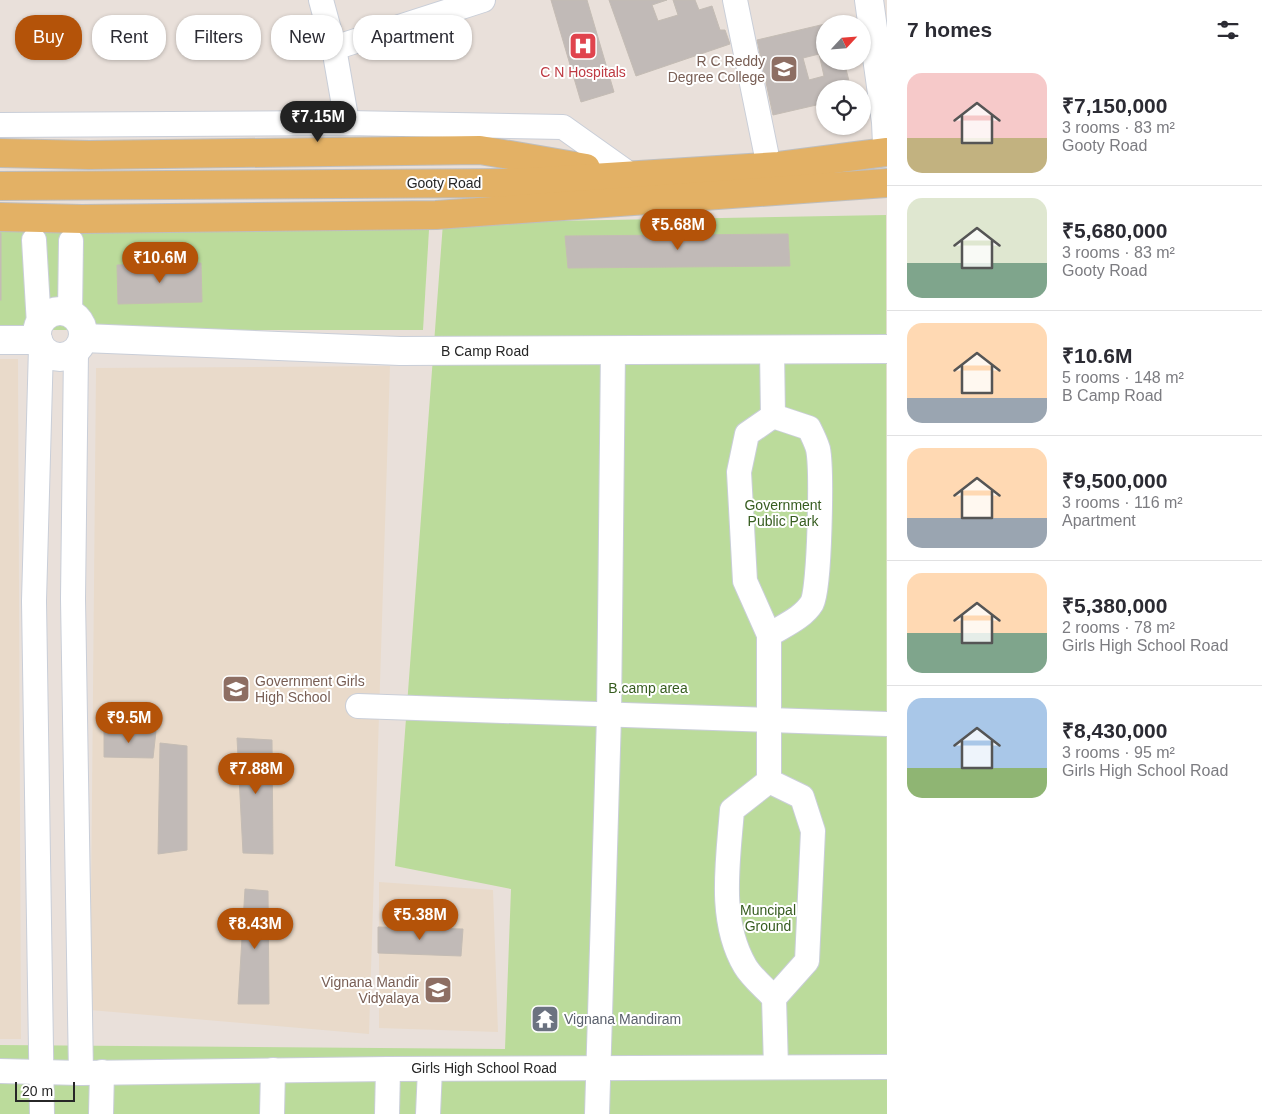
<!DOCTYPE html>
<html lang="en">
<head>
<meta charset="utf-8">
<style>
  body { margin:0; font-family:Helvetica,sans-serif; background:#f2f2f3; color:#2b2b33; height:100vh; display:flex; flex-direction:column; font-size:19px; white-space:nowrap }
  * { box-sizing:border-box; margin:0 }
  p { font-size:16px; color:#7c7c81 }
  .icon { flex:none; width:28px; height:28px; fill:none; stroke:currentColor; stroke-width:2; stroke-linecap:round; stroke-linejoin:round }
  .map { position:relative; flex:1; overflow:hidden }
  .details { display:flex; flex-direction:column; background:#fff; width:375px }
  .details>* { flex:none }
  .hud { position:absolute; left:15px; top:15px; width:475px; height:45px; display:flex; gap:10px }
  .needle { width:32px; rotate:64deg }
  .fabs { position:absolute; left:816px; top:15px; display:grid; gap:10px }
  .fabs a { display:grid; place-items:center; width:55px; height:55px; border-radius:50%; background:#fff; box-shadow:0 1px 4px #0004; font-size:25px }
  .scale { position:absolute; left:15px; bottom:12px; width:60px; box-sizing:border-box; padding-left:5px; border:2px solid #272727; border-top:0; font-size:14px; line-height:18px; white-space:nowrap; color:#272727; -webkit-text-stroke:4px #fff; paint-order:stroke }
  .price { position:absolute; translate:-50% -42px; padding:0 11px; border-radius:18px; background:#b45309; color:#fff; font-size:16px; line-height:32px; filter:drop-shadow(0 1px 2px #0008) }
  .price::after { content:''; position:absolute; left:50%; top:30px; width:15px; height:11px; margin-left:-8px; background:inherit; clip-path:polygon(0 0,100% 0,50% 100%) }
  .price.on { background:#222; color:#fff }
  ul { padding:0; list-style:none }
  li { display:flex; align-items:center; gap:15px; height:125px; padding:0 20px }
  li+li { border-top:1px solid #e1e1e2 }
  li span { display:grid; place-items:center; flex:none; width:140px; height:100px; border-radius:15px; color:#555 }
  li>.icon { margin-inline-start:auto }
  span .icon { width:60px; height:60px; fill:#fffc; stroke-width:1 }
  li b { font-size:21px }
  h2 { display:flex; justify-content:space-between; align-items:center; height:60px; padding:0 20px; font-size:21px }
  .tag { padding:0 18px; border-radius:20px; background:#fff; box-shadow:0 1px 4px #0004; font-size:18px; line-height:45px }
  .tag.on { background:#b45309; color:#fff }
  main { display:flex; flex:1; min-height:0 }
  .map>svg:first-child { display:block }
  .education { fill:#e9daca }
  .green { fill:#bbdb9b }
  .building { fill:#c1bab7; stroke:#c4bcb4; fill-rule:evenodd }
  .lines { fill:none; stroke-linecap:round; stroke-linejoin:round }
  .street-casing { stroke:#c9ced8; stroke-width:26 }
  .secondary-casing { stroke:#c9ced8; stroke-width:30 }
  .primary-casing { stroke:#bebebe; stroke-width:30 }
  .street { stroke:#fff; stroke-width:24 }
  .secondary { stroke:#fff; stroke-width:28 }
  .primary { stroke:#e3b165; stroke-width:28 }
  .labels { text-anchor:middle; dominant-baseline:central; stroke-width:4; stroke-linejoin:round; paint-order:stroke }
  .education-label { font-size:14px; fill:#785e54; stroke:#fff; text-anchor:end }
  .health-label { font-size:14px; fill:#be3a42; stroke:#fff }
  .street-label { font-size:14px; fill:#272727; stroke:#fff }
  .park-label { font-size:14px; fill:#365c1f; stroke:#fff }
  .worship-label { font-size:14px; fill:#5b616d; stroke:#fff; text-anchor:start }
</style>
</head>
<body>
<main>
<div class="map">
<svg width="887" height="1114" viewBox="0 0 887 1114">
  <rect width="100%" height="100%" fill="#e9e0da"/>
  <!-- education -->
  <g class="education">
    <polygon points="0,359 18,359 21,1039 0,1039"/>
    <polygon points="390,366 369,1034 90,1010 96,368"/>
    <polygon points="379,882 493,890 498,1032 379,1028"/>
  </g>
  <!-- green -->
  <g class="green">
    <polygon points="886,215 887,1114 0,1114 0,1045 505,1049 511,889 395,866 443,223"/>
    <polygon points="0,227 429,230 423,330 0,330"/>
  </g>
  <!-- building -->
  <g class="building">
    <polygon points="551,0 587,0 614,92 581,102"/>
    <polygon points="609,0 667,0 652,5 658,21 678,15 673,0 695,0 699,10 712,6 720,30 725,30 730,44 636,76"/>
    <path d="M825,24V61H844L851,89H825V103L773,115L757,40ZM819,54L824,76L809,80L803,58Z"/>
    <rect x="0" y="233" width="1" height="67"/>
    <polygon points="788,234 790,266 568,268 565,236"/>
    <polygon points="201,263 202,302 118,304 117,265"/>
    <polygon points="104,731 156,731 153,758 104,757"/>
    <polygon points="237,738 272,740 273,854 243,853"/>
    <polygon points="160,743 187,746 187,850 158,854"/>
    <polygon points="245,889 268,891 269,1004 238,1004"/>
    <polygon points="378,927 463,929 461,956 378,953"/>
  </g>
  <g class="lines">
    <defs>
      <g id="street">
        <polyline points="321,0 334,48 347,123"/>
        <polyline points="735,0 769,167"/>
        <polyline points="334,48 483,0"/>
        <polyline points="0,125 347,123 563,127 632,176"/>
        <polyline points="34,240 39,325"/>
        <polyline points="70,313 71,241"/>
        <polyline points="41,347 34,601 42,1114"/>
        <polyline points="772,350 773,416"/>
        <polyline points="76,351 73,599 81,1073"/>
        <path d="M769,635C783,626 803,618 812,603C820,587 822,469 818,449C816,442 812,434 809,428L773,416"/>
        <polyline points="358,706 887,724"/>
        <polyline points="769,781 769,635 745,581 739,472 747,434 773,416"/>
        <path d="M769,781L732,810C728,862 718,920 745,966C752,978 765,988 774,998L776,1067"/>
        <polyline points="769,781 802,797 813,831 807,961 774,998"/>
        <polyline points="0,1071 81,1073 388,1069 887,1067"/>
        <polyline points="101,1114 102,1072"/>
        <polyline points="272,1114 273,1070"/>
        <polyline points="387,1114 388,1069"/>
        <polyline points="428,1114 430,1069"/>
        <polyline points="597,1114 609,716 613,350"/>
      </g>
      <g id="secondary">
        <polyline points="869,0 886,122 887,144"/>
        <circle cx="60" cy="334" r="23"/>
        <polyline points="83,338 400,351 887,349"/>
        <polyline points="0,340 38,340"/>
      </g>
      <g id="primary">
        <polyline points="0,153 89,155 480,150 586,168"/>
        <polyline points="0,186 514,183 779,166 887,152"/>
        <polyline points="0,217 82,219 436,215 887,183"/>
      </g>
    </defs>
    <!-- street casing -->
    <use href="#street" class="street-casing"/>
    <!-- secondary casing -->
    <use href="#secondary" class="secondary-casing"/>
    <!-- primary casing -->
    <use href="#primary" class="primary-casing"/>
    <!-- street -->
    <use href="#street" class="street"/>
    <!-- secondary -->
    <use href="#secondary" class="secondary"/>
    <!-- primary -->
    <use href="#primary" class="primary"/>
  </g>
  <!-- icons -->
  <defs>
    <symbol id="hospital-square" viewBox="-11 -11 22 22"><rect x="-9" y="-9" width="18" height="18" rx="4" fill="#e0444e" stroke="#fff"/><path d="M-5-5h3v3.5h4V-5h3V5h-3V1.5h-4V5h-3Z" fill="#fff"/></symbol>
    <symbol id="university-square" viewBox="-11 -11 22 22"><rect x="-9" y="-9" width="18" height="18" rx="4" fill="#8d6e63" stroke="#fff"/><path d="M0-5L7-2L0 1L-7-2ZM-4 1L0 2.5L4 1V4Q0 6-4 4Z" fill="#fff"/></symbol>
    <symbol id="school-square" viewBox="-11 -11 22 22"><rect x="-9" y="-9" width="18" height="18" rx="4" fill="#8d6e63" stroke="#fff"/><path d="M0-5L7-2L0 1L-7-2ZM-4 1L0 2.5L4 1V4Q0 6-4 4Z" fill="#fff"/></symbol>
    <symbol id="temple-square" viewBox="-11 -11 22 22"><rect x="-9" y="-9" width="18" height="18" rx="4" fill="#6b7280" stroke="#fff"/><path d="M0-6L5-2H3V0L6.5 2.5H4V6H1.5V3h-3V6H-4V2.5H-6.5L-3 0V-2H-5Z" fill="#fff"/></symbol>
  </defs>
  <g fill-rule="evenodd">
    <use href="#hospital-square" x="567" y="30" width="32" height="32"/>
    <use href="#university-square" x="768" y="53" width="32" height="32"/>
    <use href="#school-square" x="220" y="673" width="32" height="32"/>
    <use href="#school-square" x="422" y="974" width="32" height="32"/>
    <use href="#temple-square" x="529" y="1003" width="32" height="32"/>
  </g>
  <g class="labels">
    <!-- education labels -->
    <g class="education-label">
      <text x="765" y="61">R C Reddy<tspan x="765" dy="16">Degree College</tspan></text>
      <text x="255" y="681" text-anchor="start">Government Girls<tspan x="255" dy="16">High School</tspan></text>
      <text x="419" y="982">Vignana Mandir<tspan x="419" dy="16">Vidyalaya</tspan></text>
    </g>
    <!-- health labels -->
    <g class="health-label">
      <text x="583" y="72">C N Hospitals</text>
    </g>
    <!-- street labels -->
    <g class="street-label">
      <text x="444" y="183">Gooty Road</text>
      <text x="485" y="351">B Camp Road</text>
      <text x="484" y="1068">Girls High School Road</text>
    </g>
    <!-- park labels -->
    <g class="park-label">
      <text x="783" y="505">Government<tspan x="783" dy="16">Public Park</tspan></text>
      <text x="648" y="688">B.camp area</text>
      <text x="768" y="910">Muncipal<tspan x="768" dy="16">Ground</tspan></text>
    </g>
    <!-- worship labels -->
    <g class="worship-label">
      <text x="564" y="1019">Vignana Mandiram</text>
    </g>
  </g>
</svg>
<div class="fabs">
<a><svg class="needle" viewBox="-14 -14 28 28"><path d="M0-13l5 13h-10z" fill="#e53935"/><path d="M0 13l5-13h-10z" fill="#7c7c81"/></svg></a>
<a><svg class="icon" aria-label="locate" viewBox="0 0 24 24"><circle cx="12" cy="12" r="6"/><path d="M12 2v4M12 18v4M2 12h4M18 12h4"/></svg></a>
</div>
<div class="scale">20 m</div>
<b class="price on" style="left:318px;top:143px">₹7.15M</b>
<b class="price" style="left:678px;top:251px">₹5.68M</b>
<b class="price" style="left:160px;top:284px">₹10.6M</b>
<b class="price" style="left:129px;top:744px">₹9.5M</b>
<b class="price" style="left:256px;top:795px">₹7.88M</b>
<b class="price" style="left:420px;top:941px">₹5.38M</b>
<b class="price" style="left:255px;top:950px">₹8.43M</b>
<div class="hud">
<a class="tag on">Buy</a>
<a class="tag">Rent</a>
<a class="tag">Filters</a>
<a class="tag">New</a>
<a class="tag">Apartment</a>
</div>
</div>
<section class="details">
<h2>7 homes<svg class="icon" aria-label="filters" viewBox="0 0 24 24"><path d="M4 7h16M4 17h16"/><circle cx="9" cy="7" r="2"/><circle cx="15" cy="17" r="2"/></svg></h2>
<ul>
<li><span style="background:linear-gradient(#f6c9c9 65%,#c2b280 0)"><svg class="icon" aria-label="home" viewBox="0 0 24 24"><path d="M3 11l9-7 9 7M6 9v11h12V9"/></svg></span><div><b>₹7,150,000</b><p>3 rooms · 83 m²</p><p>Gooty Road</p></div></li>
<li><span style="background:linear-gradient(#dfe7d0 65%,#7fa58c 0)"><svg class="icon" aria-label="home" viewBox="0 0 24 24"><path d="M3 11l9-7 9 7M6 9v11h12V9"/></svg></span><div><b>₹5,680,000</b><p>3 rooms · 83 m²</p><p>Gooty Road</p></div></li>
<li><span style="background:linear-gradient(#ffd9b3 75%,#9aa5b1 0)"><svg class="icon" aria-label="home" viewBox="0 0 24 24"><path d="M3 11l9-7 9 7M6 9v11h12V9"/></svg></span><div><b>₹10.6M</b><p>5 rooms · 148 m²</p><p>B Camp Road</p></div></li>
<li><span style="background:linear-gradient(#ffd9b3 70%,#9aa5b1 0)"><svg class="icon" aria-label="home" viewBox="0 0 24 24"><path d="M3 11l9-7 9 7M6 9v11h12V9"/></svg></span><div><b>₹9,500,000</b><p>3 rooms · 116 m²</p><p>Apartment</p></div></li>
<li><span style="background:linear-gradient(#ffd9b3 60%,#7fa58c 0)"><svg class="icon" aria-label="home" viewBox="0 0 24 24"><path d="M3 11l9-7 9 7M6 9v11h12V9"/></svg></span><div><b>₹5,380,000</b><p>2 rooms · 78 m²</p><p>Girls High School Road</p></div></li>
<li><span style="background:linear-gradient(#a9c7e8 70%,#8fb573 0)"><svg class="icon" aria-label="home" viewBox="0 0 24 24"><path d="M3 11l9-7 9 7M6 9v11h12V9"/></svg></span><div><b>₹8,430,000</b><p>3 rooms · 95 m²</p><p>Girls High School Road</p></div></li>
</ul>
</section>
</main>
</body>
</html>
